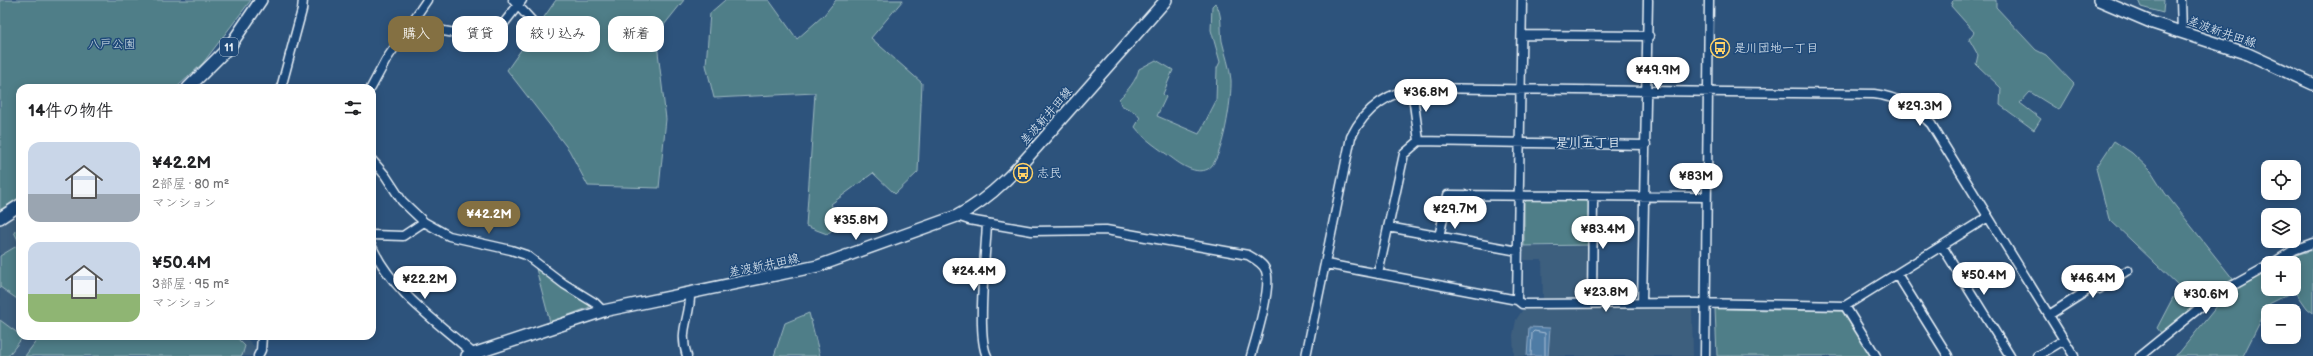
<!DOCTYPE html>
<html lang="ja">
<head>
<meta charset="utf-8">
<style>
	body { margin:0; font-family:"Balsamiq Sans","Klee One",sans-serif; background:#f6f6f6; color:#202124; height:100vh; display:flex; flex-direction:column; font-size:15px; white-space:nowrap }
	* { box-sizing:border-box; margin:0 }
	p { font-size:13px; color:#757577 }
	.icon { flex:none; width:22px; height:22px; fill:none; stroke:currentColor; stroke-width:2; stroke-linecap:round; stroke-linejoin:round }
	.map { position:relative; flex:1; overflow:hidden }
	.drawer { position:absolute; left:16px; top:84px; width:360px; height:256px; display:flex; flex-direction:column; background:#fff; border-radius:12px; box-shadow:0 2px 10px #0003 }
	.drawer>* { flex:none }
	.guide { position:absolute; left:388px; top:16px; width:380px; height:36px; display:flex; gap:8px }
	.fabs { position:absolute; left:2261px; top:160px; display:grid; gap:8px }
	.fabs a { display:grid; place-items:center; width:40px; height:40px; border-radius:8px; background:#fff; box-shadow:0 2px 10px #0003; font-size:20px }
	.price { position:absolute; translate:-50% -34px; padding:0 9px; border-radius:14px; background:#fff; color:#222; font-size:13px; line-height:26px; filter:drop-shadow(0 1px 2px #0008) }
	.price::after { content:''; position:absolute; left:50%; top:24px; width:12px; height:9px; margin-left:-6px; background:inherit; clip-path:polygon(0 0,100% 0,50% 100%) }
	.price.active { background:#847042; color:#fff }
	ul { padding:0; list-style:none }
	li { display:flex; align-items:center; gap:12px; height:100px; padding:0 12px }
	li span { display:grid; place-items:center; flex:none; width:112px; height:80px; border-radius:12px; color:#555 }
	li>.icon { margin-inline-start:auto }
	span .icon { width:48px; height:48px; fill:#fffc; stroke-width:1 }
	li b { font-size:17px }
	h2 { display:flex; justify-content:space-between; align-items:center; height:48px; padding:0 12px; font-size:17px }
	.tag { padding:0 14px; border-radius:12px; background:#fff; box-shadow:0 2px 10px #0003; font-size:14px; line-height:36px }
	.tag.active { background:#847042; color:#fff }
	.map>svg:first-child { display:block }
	.built { fill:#3e5e7e }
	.green { fill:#507e88; stroke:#9cb8c0 }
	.water { fill:#507ba5; stroke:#8daac6 }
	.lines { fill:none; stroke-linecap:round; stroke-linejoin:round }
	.shore { stroke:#abc2d7; stroke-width:1 }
	.minor-casing { stroke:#e8f1f8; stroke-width:11 }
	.major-casing { stroke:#e8f1f8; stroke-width:14 }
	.minor { stroke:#1f4a7a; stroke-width:8 }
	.major { stroke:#1f4a7a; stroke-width:11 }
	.labels { text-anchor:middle; stroke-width:3; stroke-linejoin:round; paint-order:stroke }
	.shield { fill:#1f4a7a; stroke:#acbfd2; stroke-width:1 }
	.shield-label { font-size:11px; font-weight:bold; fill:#e8f1f8 }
	.street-label { font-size:12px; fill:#e8f1f8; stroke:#1f4a7a }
	.park-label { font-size:12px; fill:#d1e0e7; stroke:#1f4a7a }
	.poi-label { font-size:12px; fill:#e8f1f8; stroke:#1f4a7a; text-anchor:start }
	.neighbourhood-label { font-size:13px; font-weight:bold; fill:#e8f1f8; stroke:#1f4a7a }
</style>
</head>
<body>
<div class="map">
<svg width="2313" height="356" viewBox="0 0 2313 356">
	<rect width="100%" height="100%" fill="#2d537c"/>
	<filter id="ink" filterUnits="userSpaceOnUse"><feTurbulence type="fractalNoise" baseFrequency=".025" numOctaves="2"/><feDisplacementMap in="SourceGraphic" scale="8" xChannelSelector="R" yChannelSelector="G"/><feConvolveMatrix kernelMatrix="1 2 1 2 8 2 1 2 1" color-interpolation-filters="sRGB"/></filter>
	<g filter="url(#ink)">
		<path class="built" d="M20,213V336H244L255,347L251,356H0V225Z
			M1588,246V300H1543L1542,260H1524V247Z
			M1525,306L1692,309L1693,356H1514L1513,335L1516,320Z"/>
		<path class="green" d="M0,0H251L203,63L176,88H20V197L0,210Z
			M556,0H684L656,35L666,119L659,188L588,186L569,150L507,70Z
			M725,0H769L797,39L824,15L836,0H903L871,38L922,83L918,172L895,194L873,173L831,204L840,224L827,234L806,226L815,93L714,98L706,65L710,13Z
			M1953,0H1996V7L2036,50L2046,55L2074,84L2059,110L2030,92L2020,103L2041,119L2034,130L2000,105L2001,88L1976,64L1978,55L1969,39L1974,32L1951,6Z
			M2138,0H2164L2163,13L2141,7Z
			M1215,3C1223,13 1220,28 1222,41C1225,54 1230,67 1231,80C1232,97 1223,161 1208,169C1196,175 1181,165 1172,158C1158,148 1145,140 1135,127L1140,118L1136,113L1121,105L1119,99C1128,90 1136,81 1139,69L1156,60L1173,70L1163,94L1166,97L1157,116L1199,134L1216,101L1217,68L1220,62L1211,30L1212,6Z
			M2114,141L2132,153L2151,171L2165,193L2233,279L2204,298L2162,334L2157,328L2179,286L2109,219L2096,168Z
			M1527,200H1585L1590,204L1589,245L1524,246V203Z
			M20,229V301L0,287V256L20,244L14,232Z
			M2313,250V313L2307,308L2295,291L2269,304L2243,356H2174L2179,353L2226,295L2268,270V289H2294V263H2280L2289,257Z
			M535,265L589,302L590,307L550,322Z
			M1715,309L1841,311L1846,313L1872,356H1717Z
			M809,313L820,356H774L785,323Z
			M0,320L23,337L8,356H0Z
			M40,336H235L245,346L242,356H25Z"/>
		<path class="water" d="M1529,327L1550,328L1548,356H1527Z"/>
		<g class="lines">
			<path class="shore" d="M1531,356L1532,333L1534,331L1545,333V356"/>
			<g class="minor-casing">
				<path id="minor" d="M513,0L532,21
					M2181,0L2182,32
					M411,25L487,39L501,27L522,0
					M1522,35L1649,36
					M281,88L302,10L303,0
					M371,88L386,60L427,0
					M1412,88L1419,141
					M372,160L385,175L402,201L424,222L449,236L511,250L526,255L564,284L595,303L603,311
					M957,216L969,220L1032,231L1106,230L1248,255C1255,259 1264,264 1266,271C1272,287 1256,339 1251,356
					M987,223C986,251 976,335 987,356
					M1388,227L1518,251
					M372,235L403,236L424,222
					M1439,237L1448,195L1706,197
					M1942,246L2010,356
					M372,247C394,294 438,322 476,356
					M2273,263L2294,250L2313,243
					M1326,264L1517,300L1522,304L1695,303L1845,306L1988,217
					M1378,274L1404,154L1419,141L1646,145
					M1897,274L1948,356
					M1517,300L1522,0
					M1592,303L1593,197
					M1642,303L1648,0
					M1845,306L1876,356
					M2049,315L2088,290L2099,289L2128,270
					M258,356L261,350L262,336
					M687,356C678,329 691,318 690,293
					M1306,356L1351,137C1365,108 1390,90 1422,88L1874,94C1898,97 1914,107 1931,124L2074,356
					M1705,356L1709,0
					M2037,356L2064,340
					M2140,356L2214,296L2268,266"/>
			</g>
			<g class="major-casing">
				<path id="major" d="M2099,0L2153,23L2248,54L2313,84
					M188,88L230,46L261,0
					M0,218L20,205
					M467,356L603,311L818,266L957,216C1000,194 1030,154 1061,119C1096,79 1131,40 1166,0"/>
			</g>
			<use href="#minor" class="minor"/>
			<use href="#major" class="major"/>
		</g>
	</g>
	<defs>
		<g id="bus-ring" transform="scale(1)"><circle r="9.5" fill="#1f4a7a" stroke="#ffd166" stroke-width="1.5"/><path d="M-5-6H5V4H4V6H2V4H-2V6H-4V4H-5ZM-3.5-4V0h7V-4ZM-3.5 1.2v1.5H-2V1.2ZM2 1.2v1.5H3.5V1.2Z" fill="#ffd166"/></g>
	</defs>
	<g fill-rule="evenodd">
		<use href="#bus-ring" x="1720" y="48"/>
		<use href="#bus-ring" x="1023" y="173"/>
	</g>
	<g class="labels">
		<rect class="shield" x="220" y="38" width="18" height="18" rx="3"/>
		<g class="shield-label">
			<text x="229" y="51">11</text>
		</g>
		<g class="street-label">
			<text transform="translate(2222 32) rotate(19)" y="4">差波新井田線</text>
			<text transform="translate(1046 116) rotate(-49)" y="4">差波新井田線</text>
			<text transform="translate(764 265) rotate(-12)" y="4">差波新井田線</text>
		</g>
		<g class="park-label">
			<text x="112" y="48">八戸公園</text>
		</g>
		<g class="poi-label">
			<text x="1734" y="52">是川団地一丁目</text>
			<text x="1037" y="177">志民</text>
		</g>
		<g class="neighbourhood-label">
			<text x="1588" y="147">是川五丁目</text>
		</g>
	</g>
</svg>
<div class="fabs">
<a><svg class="icon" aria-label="locate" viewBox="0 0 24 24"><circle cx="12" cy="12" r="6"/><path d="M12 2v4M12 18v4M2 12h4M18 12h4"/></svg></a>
<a><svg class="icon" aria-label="layers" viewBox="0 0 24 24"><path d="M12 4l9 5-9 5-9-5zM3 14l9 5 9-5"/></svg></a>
<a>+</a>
<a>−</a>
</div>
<b class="price" style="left:1658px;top:91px">¥49.9M</b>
<b class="price" style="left:1426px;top:113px">¥36.8M</b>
<b class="price" style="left:1920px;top:127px">¥29.3M</b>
<b class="price" style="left:1696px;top:197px">¥83M</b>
<b class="price" style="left:1455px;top:230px">¥29.7M</b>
<b class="price active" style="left:489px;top:235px">¥42.2M</b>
<b class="price" style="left:856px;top:241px">¥35.8M</b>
<b class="price" style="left:1603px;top:250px">¥83.4M</b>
<b class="price" style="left:974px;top:292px">¥24.4M</b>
<b class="price" style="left:1984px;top:296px">¥50.4M</b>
<b class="price" style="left:2093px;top:299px">¥46.4M</b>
<b class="price" style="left:425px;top:300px">¥22.2M</b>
<b class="price" style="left:1606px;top:313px">¥23.8M</b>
<b class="price" style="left:2206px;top:315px">¥30.6M</b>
<div class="guide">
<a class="tag active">購入</a>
<a class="tag">賃貸</a>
<a class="tag">絞り込み</a>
<a class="tag">新着</a>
</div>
<section class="drawer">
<h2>14件の物件<svg class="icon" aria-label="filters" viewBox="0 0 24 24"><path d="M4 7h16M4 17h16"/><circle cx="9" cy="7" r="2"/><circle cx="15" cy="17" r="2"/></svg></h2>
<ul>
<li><span style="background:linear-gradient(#c9d6e8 65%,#9aa5b1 0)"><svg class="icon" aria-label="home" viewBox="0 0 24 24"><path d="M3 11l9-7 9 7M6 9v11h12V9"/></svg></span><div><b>¥42.2M</b><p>2部屋 · 80 m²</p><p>マンション</p></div></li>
<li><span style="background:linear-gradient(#c9d6e8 65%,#8fb573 0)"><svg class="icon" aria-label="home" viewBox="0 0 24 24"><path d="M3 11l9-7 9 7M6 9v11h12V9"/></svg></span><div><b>¥50.4M</b><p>3部屋 · 95 m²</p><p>マンション</p></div></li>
</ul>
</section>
</div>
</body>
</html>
